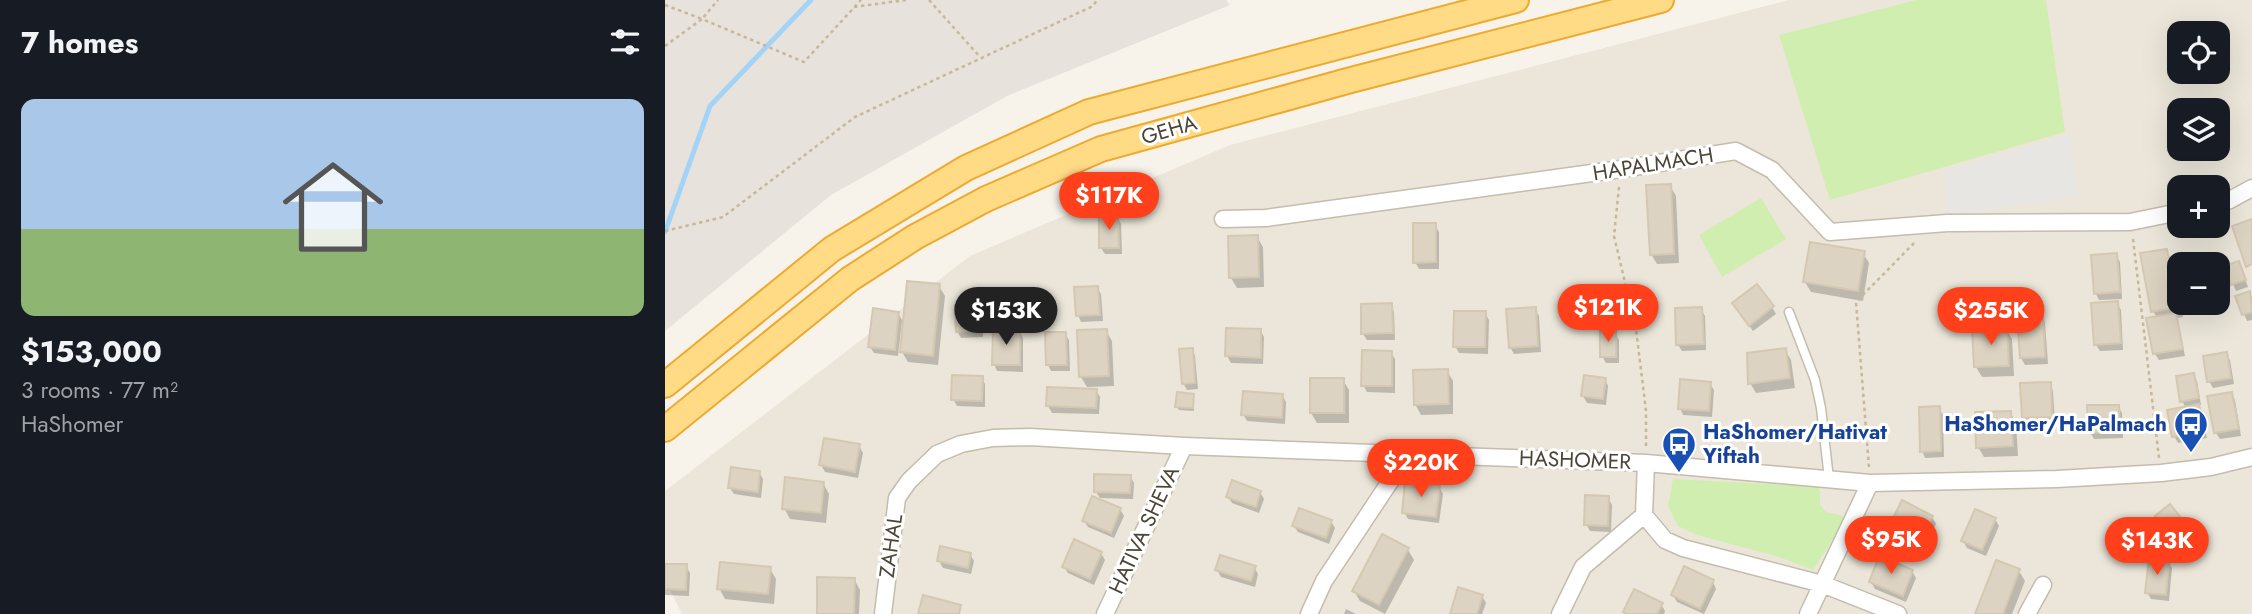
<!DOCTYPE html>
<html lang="en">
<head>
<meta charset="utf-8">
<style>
	body { margin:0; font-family:Jost,sans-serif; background:#242831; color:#f1f3f6; height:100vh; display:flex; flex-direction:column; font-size:26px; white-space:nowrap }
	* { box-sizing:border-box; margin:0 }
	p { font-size:23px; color:#9ea1a6 }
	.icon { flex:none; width:38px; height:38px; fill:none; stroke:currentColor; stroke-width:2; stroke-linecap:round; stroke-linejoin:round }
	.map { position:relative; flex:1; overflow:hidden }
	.panel { display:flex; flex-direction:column; background:#171b24; width:665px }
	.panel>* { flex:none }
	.buttons { position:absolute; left:1502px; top:21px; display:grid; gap:14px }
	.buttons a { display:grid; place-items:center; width:63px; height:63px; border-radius:14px; background:#171b24; box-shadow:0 7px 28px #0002; font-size:35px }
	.price { position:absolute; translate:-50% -60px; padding:0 16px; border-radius:24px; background:#ff401a; color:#fff; font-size:23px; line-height:46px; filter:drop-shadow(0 2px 4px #0008) }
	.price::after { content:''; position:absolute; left:50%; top:42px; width:21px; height:16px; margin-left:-10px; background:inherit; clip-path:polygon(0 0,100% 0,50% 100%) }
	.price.active { background:#222; color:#fff }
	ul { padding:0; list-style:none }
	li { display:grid; align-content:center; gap:14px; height:371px; padding:0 21px }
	li span { display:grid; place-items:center; height:217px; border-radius:14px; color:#555 }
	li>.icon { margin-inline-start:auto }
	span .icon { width:126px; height:126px; fill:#fffc; stroke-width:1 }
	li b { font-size:30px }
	h2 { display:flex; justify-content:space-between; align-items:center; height:84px; padding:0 21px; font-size:30px }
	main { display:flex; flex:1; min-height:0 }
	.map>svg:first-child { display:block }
	.residential { fill:#ebe6d9; fill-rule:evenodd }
	.industrial { fill:#e7e2dc }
	.green { fill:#d1eeb1 }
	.parking { fill:#e8e6e3 }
	.shadow { fill:#0003 }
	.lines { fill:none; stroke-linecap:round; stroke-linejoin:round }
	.stream { stroke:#a3d4f8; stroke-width:5 }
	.building { fill:#ddd3c2; stroke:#d5c8b1; stroke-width:2 }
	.service-casing { stroke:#c4bcac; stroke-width:11 }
	.minor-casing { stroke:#c4bcac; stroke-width:19 }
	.trunk-casing { stroke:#edaa2f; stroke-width:28 }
	.path { stroke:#c7b89c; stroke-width:2.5; stroke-dasharray:3.5 3.5; stroke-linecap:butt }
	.service { stroke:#fff; stroke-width:8 }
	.minor { stroke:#fff; stroke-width:16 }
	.trunk { stroke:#ffdb85; stroke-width:24 }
	.labels { text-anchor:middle; stroke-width:6; stroke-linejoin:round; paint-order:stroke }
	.street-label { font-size:21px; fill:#4c4537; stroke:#fff }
	.transit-label { font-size:21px; font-weight:bold; fill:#164399; stroke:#fff; text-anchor:end }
</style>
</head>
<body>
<main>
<section class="panel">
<h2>7 homes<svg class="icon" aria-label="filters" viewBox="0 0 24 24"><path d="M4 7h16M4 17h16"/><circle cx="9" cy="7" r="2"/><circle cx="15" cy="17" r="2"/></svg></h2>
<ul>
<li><span style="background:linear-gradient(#a9c7e8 60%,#8fb573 0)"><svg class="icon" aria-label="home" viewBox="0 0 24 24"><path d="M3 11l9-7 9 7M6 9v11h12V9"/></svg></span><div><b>$153,000</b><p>3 rooms · 77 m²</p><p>HaShomer</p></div></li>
</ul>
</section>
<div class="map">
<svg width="1587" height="614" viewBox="0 0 1587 614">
	<rect width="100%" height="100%" fill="#f7f3eb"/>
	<path class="residential" d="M1124,0H1587V614H17L5,590L0,591V491L305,256L565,145ZM1514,33H1552V72H1514ZM1514,110H1552V149H1514ZM1514,187H1552V226H1514ZM1514,264H1552V303H1514Z"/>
	<path class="industrial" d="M0,0H561L565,5L342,96L166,195L0,331Z"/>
	<path class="green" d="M1252,0H1381L1400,132L1165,200L1114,35Z
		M1096,198L1121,239L1057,277L1034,235Z
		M1008,479L1155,487V504L1161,512L1182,517L1148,570L1111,556L1032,535L1013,526L1003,506Z"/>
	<path class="parking" d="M1405,134L1414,196L1283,216L1279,171Z"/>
	<path class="shadow" d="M1005,186L1011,196L1014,263L992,264L986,254Z
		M452,218L456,224L457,254H440L436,248Z
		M770,225L774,232V269H754L750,262Z
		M592,237L598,247L599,287L572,288L566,278Z
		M1501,250L1507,261L1518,317L1512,318L1520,356L1494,360L1490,354L1483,320L1492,318L1488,311Z
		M1198,253L1204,263L1198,301L1146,292L1140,282Z
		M1451,255L1455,262L1457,299L1434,300L1431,294Z
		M1574,263L1583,287L1571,291L1568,284Z
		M274,286L280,296L273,365L243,362L237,352Z
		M432,288L436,294L438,321L416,322L413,315Z
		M1585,293L1587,297V320L1582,321L1572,297Z
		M1452,303L1456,310L1458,350L1435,351L1431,345Z
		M726,305L729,312L730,340H702L698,334Z
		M314,306L318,313V337L296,338L292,331Z
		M1107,307L1111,314L1088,331L1073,310Z
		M870,309L874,316L876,352L849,354L845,347Z
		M1036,309L1040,316L1041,350L1017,351L1013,345Z
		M233,313L237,320L233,356L209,353L205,347Z
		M820,313L824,320L823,354L794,353L790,346Z
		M1377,316L1380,323L1383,364L1360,365L1356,358L1354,317Z
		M1341,329L1347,339L1349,376L1317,377L1311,367Z
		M595,330L599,337L598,364L566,363L562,356Z
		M354,331L358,338V372L332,371L329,364Z
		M441,331L447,341L449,386L422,387L416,377Z
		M950,333L954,340V363H941L937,356Z
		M400,334L404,340L405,371H386L383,365Z
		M527,350L530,356L533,389L522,390L518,383Z
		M1120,350L1126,360L1130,388L1091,393L1085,383Z
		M726,352L730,359V393L702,392L698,385Z
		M1561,354L1565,360L1569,384L1548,388L1544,381Z
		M782,371L788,381V414L756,415L750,404Z
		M1528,375L1532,381L1536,405H1533L1537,413L1542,438L1513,443L1509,436L1521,408L1517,401Z
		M317,378L320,384V407L292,406L288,399Z
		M940,379L943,386L941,405L922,403L918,396Z
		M678,380L684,390V423H652L646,413Z
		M1045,384L1049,390L1047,417L1018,415L1015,408Z
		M1385,384L1388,391L1390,424H1362L1358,418Z
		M431,390L435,397L434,414L387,413L383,406Z
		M1566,394L1570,400L1576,436L1555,439L1551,433L1544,397Z
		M528,395L529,411L514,410L512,407Z
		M617,395L621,402L620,424L582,421L578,414Z
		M1453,406L1457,413L1458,438L1429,439L1425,432Z
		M1274,408L1278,415L1279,457L1260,458L1257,451Z
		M1345,412L1351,423L1353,456L1319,457L1313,447Z
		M194,446L198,453L193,478L160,472L156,465Z
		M94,472L98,479L96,498L69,494L65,488Z
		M465,476L469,483L468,499L435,498L431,492Z
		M158,483L164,494L161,523L125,519L119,508Z
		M774,487L778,494L774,523L743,519L739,512Z
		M595,492L599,499L594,513L567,503L563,497Z
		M943,498L947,505L946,532L925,531L921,524Z
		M1505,507L1539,552L1526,562L1492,517Z
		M455,509L459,516L449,538L423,527L419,521Z
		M1267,517L1271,524L1258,549L1229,535L1225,528Z
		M1330,519L1334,526L1321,556L1302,548L1298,541Z
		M666,521L670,528L664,544L633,532L629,526Z
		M743,550L749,560L720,614L695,601L689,591Z
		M436,553L440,560L429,585L403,573L399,567Z
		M305,554L309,561L306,574L278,568L274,561Z
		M1503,562L1507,568L1504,601L1486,599L1482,592Z
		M0,565L21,566L25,573L24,596L0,595Z
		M589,567L593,574L590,587L556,577L552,570Z
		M105,569L111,579L109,604L60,599L54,588Z
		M1247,571L1251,578L1241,602L1210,589L1206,582Z
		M1354,571L1360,581L1347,614H1312Z
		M189,579L195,590L194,614H153Z
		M1048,582L1051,589L1039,614L1012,602L1008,595Z
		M817,596L821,603L817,614H787Z
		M996,604L1000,611L999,614H961L960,612Z
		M681,609L691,614H679Z"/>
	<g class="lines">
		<path class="stream" d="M0,232L45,106L146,0"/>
	</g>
	<path class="building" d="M1006,184L1009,254L985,255L981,185Z
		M434,216H453L454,248H434Z
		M1587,219V264L1581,267L1567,226Z
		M748,223H771V262L748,263Z
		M593,235L594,277L564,278L563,236Z
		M1145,242L1200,251L1193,291L1138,282Z
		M1502,249L1513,307L1486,312L1475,253Z
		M1452,253L1455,292L1429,294L1426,255Z
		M1574,261L1581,280L1566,285L1559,266Z
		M242,281L275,284L268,356L235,352Z
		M1092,284L1109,306L1084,326L1067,303Z
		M433,286L435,315L411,316L409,287Z
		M1585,291L1587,312L1577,315L1570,296Z
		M1453,301L1456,343L1429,345L1426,303Z
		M727,303L728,333L696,334V304Z
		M315,304L316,331L291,332L290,305Z
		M871,307L873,346L844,348L841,309Z
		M1037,307L1039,344L1011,345L1010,308Z
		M208,308L234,312L230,350L203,347Z
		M789,311H821L820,347H788Z
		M1511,313L1518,349L1488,354L1481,318Z
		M1378,314L1380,357L1355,358L1352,315Z
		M1342,327L1344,366L1309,367L1307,329Z
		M561,328L596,329V358L560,356Z
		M328,329H355V365H327Z
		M442,329L444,376L414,377L412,330Z
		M935,331H951V357H935Z
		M380,332H401L402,365H381Z
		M528,348L530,383L517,384L514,349Z
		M1121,348L1125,378L1083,384L1082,353Z
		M697,350L727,351V386H696Z
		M1562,352L1566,378L1542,382L1538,356Z
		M783,369L784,404L749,405L748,370Z
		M1529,373L1534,398L1515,402L1511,376Z
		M287,375L318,376L317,401L286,400Z
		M919,375L941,378L938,399L916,396Z
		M645,378H679V413H645Z
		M1015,379L1046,382L1044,411L1013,409Z
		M1386,382L1387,417L1357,418L1355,383Z
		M382,387L432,389L431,408L381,406Z
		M578,391L618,394L617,418L576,415Z
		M512,392L529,394L528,408L510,407Z
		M1567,392L1574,429L1549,433L1542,396Z
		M1534,404L1539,431L1507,437L1502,410Z
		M1422,405H1454L1455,432L1423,433Z
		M1275,406L1276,451L1255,452L1254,407Z
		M1346,411L1348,446L1311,448L1310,412Z
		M159,438L195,444L190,472L154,465Z
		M66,467L95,471L93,492L63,488Z
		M429,474L466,475L465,493L429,492Z
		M120,477L159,482L156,513L117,509Z
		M567,480L596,491L591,507L561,497Z
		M740,481L775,485L771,517L737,513Z
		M920,495L944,496L943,526L919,525Z
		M427,496L456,508L446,533L417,521Z
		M1237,500L1268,516L1255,544L1223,528Z
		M1505,504L1537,544L1521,557L1490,516Z
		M634,508L667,520L661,538L627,526Z
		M1310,509L1331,518L1317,550L1296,541Z
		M717,534L744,548L714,605L687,591Z
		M409,539L437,552L425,579L397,567Z
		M275,546L306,553L303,568L272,561Z
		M555,555L591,566L586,581L550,570Z
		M1214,556L1248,570L1238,596L1204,582Z
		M1484,558L1504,560L1501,595L1480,593Z
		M1331,560L1355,569L1338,614H1310Z
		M55,562L106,567L103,594L52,589Z
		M0,564H22L21,590L0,589Z
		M1019,566L1049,580L1035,609L1006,595Z
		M152,577L190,578L189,614H152Z
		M793,587L818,595L812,614H785Z
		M969,589L998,603L992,614H962L958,612Z
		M258,595L296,605L294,614H253Z"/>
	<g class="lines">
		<g class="service-casing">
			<path id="service" d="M1124,312L1150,380L1156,408L1164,479"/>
		</g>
		<g class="minor-casing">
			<path id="minor" d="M1552,203L1563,201L1587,188
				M558,219L601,218L956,169L1071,151L1107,170L1165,232L1282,223L1465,222L1514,212
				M981,463L979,515L1000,540L1018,548L1157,584L1233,614
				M218,614L232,498L244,481L272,454L296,444L328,438L365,437L519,446L981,463L1205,483L1392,479L1496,473L1546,467L1587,457
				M440,614L519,446
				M644,614L659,581L744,453
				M895,614L918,567L979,515
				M1143,614L1205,483
				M1362,614L1378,585"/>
		</g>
		<g class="trunk-casing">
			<path id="trunk" d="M0,385L167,249L301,168L424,112L851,0
				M0,429L185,279L250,237L321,199L436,149L686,80L996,0"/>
		</g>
		<path class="path" d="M264,0L315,57
			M0,5L37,19L53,0
			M189,7L241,0
			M0,46L37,19L139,62L196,0
			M954,187L949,236L971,329L981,411V446
			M0,231L58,217L190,117L428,6L432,0
			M1468,239L1494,458
			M1204,467L1191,302L1249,243"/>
		<use href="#service" class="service"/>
		<use href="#minor" class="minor"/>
		<use href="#trunk" class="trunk"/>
	</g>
	<defs>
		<g id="bus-pin" transform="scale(1.75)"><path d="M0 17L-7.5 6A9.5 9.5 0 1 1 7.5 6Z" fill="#1a4fb4" stroke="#fff"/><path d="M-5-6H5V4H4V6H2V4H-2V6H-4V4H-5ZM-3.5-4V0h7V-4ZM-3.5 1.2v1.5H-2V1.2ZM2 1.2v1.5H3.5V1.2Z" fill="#fff"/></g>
	</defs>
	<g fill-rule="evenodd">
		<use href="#bus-pin" x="1526" y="424"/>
		<use href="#bus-pin" x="1014" y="444"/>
	</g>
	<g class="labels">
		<g class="street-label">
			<text transform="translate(504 130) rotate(-16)" y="7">GEHA</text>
			<text transform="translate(988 164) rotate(-9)" y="7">HAPALMACH</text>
			<text transform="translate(910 460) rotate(2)" y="7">HASHOMER</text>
			<text transform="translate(479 530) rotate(-65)" y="7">HATIVA SHEVA</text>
			<text transform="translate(226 546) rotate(-82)" y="7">ZAHAL</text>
		</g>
		<g class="transit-label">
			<text x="1502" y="431">HaShomer/HaPalmach</text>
			<text x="1038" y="439" text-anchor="start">HaShomer/Hativat<tspan x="1038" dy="24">Yiftah</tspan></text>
		</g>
	</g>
</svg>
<div class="buttons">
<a><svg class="icon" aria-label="locate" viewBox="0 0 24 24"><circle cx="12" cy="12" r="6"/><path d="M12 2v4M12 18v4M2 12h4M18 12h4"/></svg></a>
<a><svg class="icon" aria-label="layers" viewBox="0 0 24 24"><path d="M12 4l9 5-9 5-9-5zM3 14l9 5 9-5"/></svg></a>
<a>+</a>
<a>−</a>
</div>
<b class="price" style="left:444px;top:232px">$117K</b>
<b class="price" style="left:943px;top:344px">$121K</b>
<b class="price active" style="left:341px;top:347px">$153K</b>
<b class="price" style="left:1326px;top:347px">$255K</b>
<b class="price" style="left:756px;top:499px">$220K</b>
<b class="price" style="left:1226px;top:576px">$95K</b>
<b class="price" style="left:1492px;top:577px">$143K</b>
</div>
</main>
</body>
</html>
